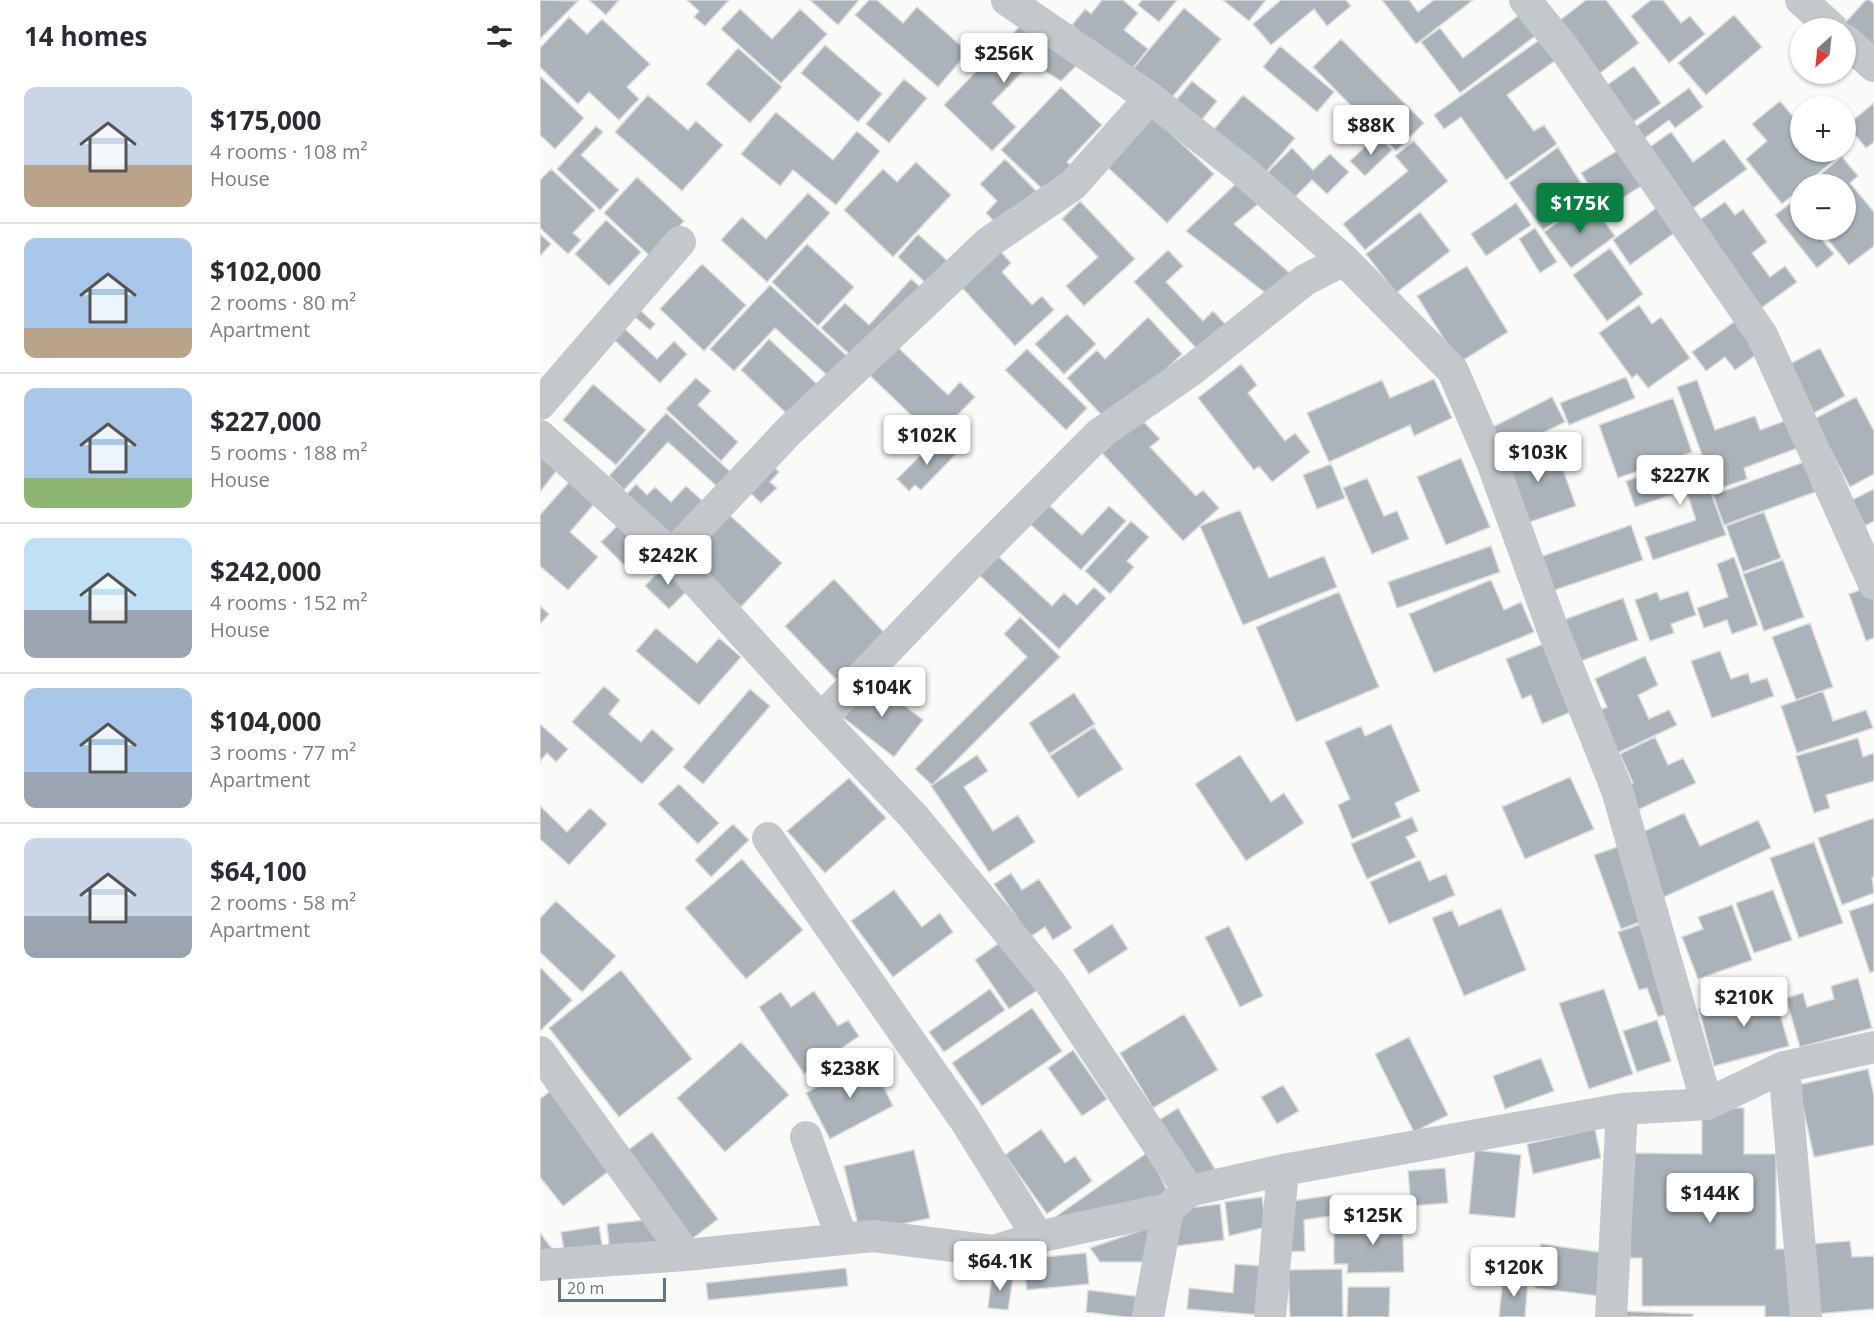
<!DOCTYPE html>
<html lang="en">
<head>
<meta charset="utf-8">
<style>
	body { margin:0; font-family:"Open Sans",sans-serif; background:#f7f7f7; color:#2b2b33; height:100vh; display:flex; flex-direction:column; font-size:22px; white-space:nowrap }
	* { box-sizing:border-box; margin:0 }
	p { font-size:20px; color:#7c7c81 }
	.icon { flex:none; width:33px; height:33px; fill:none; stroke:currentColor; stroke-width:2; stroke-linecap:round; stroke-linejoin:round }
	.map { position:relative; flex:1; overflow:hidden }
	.details { display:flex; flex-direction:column; background:#fff; width:540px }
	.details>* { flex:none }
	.needle { width:39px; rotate:207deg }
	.fabs { position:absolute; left:1250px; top:18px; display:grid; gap:12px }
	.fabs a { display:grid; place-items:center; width:66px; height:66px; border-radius:50%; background:#fff; box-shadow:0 2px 4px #0004; font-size:30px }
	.scale { position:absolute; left:18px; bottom:15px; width:108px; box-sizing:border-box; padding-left:6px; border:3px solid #657683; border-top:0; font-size:16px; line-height:21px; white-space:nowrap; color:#657683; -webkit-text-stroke:4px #fff; paint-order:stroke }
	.price { position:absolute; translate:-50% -51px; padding:0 14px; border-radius:6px; background:#fff; color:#222; font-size:20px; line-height:39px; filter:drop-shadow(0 2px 3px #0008) }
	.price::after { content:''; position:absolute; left:50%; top:36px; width:18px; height:14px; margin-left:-9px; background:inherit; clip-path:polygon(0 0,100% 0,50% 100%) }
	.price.selected { background:#0b8043; color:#fff }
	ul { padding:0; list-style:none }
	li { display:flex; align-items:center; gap:18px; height:150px; padding:0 24px }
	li+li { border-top:2px solid #e1e1e2 }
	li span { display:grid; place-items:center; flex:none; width:168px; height:120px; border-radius:12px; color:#555 }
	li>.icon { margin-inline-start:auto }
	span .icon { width:72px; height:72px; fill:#fffc; stroke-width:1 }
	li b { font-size:26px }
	h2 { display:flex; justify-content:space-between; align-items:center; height:72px; padding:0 24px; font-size:26px }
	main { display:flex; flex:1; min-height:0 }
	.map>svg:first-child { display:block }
	.building { fill:#aab3b9; stroke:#dcdcda; stroke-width:1.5 }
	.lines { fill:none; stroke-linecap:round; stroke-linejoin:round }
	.minor { stroke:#c3c8cc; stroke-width:32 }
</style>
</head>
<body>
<main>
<section class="details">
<h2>14 homes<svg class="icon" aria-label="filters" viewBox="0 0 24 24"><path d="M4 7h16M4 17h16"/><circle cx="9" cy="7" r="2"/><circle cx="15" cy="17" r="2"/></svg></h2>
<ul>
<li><span style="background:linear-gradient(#c9d6e8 65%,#b9a48a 0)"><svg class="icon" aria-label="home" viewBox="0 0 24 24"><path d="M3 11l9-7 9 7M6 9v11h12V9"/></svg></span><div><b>$175,000</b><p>4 rooms · 108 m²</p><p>House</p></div></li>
<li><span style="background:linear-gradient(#a9c7e8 75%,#b9a48a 0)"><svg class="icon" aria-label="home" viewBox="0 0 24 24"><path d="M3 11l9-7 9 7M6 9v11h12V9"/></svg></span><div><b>$102,000</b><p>2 rooms · 80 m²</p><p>Apartment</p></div></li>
<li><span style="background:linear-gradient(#a9c7e8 75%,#8fb573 0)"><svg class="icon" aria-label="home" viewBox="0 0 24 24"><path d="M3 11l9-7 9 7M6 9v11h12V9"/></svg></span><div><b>$227,000</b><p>5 rooms · 188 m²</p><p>House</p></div></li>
<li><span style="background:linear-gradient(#bfe0f5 60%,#9aa5b1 0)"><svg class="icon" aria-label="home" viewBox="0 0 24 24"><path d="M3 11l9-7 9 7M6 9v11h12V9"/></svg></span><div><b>$242,000</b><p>4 rooms · 152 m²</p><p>House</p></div></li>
<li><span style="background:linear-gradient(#a9c7e8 70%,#9aa5b1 0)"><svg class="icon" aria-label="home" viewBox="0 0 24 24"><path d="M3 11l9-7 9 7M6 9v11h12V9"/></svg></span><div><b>$104,000</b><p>3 rooms · 77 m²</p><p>Apartment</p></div></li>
<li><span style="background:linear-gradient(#c9d6e8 65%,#9aa5b1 0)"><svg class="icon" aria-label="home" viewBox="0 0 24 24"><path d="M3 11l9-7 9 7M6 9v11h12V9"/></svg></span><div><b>$64,100</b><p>2 rooms · 58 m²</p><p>Apartment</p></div></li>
</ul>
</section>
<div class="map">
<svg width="1334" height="1317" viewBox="0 0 1334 1317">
	<rect width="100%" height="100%" fill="#fafaf8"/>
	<path class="building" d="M0,0L38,1L0,39Z
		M49,0H79L66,15Z
		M147,0H189L165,26L154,17L159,11Z
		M270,0H319L298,25Z
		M329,0H337L363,23L377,7L428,52L398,87L315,15Z
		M562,0H583L598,13L584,30L608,49L589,73L532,25L545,9L551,14Z
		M602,0H637L619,22L598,5Z
		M683,0H726L709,21Z
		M741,0H806L811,6L787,26L774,9L731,45L713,24Z
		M842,0H869L878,12L894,0H933L876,44Z
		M1046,0H1066L1099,43L1055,77L1014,25Z
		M1111,0H1123L1141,23L1150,16L1165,34L1129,63L1091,16Z
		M1326,0H1330L1334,4V48L1301,27Z
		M644,8L681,39L628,102L591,71Z
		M200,9L232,39L260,9L287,34L241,83L181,29Z
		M983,12L999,33L920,93L881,42L900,28L923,58Z
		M1194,15L1222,47L1166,95L1138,63Z
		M29,17L47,34L62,19L110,64L87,87L99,99L79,120L49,92L38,104L0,67V48Z
		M482,24L537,65L521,81L491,63L452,103L476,127L452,151L404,105Z
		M1005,36L1020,57L967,95L994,131L1004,125L1017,144L966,180L921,117L904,129L894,115Z
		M801,39L884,123L856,151L773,67Z
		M285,45L342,94L318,122L261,73Z
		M740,46L794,92L777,112L723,67Z
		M198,48L242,87L210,123L166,84Z
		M1094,66L1121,103L1089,125L1063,88Z
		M0,76L44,118L15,149L0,135Z
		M364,79L387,98L349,143L326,124Z
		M652,81L677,101L659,123L634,103Z
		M521,87L562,125L527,162L537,171L512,198L461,150Z
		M1149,88L1163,107L1135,128L1129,120L1098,143L1090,131Z
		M108,95L148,130L156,121L183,145L142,191L75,132Z
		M703,95L755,138L722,177L670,134Z
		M1240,101L1260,125V152H1301L1302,154L1265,184H1260V189L1242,204L1206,159L1227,141L1212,124Z
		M1334,103V142L1326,148L1307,125Z
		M606,110L674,174L627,223L560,160Z
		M236,112L293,160L317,131L340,151L296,205L253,170L240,186L201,154Z
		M56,126L63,132L41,155L79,190L60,210L17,169Z
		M1131,132L1153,162L1184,139L1207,169L1148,212L1103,152Z
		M837,135L852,150L825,176L810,161Z
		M874,141L908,181L825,250L803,224L868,171L855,156Z
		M1018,147L1050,197L1003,230L969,183Z
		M1083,147L1106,183L1065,209L1041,173Z
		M752,148L773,170L790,154L809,172L787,194L772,180L753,199L726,174Z
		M1302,157L1318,176L1310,183L1334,212V246L1309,265L1280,230H1305V184H1268Z
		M465,159L499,194L463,230L446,213L457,201L440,184Z
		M376,162L411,195L353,257L304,210L343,169L357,182Z
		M11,169L55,210L33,233L41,240L28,254L0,228V180Z
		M97,177L144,221L111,257L64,213Z
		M701,179L724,199L694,224L752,275L728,295L646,231Z
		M268,193L290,213L227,282L181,240L202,217L226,239Z
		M1049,200L1075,236L1031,268L1004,232Z
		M540,201L595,259L544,306L526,286L558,257L522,219Z
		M1185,202L1195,215L1203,209L1227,242L1212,253L1230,277L1245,266L1257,282L1217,311L1154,224Z
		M1252,202L1260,212V230H1274L1294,254L1277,268L1235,215Z
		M976,203L991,225L946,256L931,234Z
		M1119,206L1137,231L1090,265L1073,240Z
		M880,212L910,251L856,293L826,254Z
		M66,220L101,252L69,286L35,254Z
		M995,228L1017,262L1000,273L979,239Z
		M0,234L11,244L0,256Z
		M378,234L412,265L391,288L358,257Z
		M267,244L314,287L278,326L232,282Z
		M455,245L471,263L462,272L492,305L502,296L514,310L475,346L416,281Z
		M1070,248L1103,294L1067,321L1033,275Z
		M628,250L643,266L626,282L663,321L673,311L685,324L658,350L594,282Z
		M162,264L206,305L164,351L120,309Z
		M927,266L968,332L919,363L877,296Z
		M371,279L386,292L319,363L281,328L305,303L329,325Z
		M230,285L308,357L289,377L235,328L194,371L170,349Z
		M1099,305L1112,324L1121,317L1150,358L1108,388L1097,374L1092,378L1059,333Z
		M96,306L115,324L110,330L95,317L85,329L117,359L134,341L147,354L120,383L69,335Z
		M527,314L556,344L524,374L495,344Z
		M608,317L642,354L569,423L527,378L557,350L565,359Z
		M1201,317L1224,349L1195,370L1185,357L1166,371L1152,352Z
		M229,339L278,385L249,416L201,370Z
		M349,339L408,395L420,382L435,397L395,438L322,368Z
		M1280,348L1305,396L1274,413L1248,365Z
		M487,349L547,408L526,430L465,370Z
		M701,364L717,385L708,393L745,441L755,433L770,452L732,482L719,466L714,470L658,398Z
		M1086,377L1095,398L1029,425L1020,403Z
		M156,378L171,391L158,405L198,442L181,461L126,409Z
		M894,379L912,418L874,436L870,425L789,462L767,413L842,380L850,398Z
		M1157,380L1175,430L1215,416L1220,430L1253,418L1263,446L1204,468L1207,479L1175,490L1137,387Z
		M53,384L106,430L76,465L23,420Z
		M1012,397L1025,422L960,454L947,430Z
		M1316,397L1334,431V474L1310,487L1274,419Z
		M1133,398L1152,452L1078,478L1059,425Z
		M126,413L196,477L182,491L128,442L84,490L69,476Z
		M600,418L620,439L610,447L656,496L663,490L679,508L643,541L562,453Z
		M399,437L416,454L381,490L375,485L369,491L357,479Z
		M1013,442L1036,506L984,524L961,460Z
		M1158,456L1186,535L1113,560L1105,537L1156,520L1146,490L1095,507L1086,481Z
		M0,457L17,470L0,492Z
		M921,458L950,527L906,545L877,477Z
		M228,461L239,472L230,482L237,488L221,503L203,486Z
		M1264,462L1275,492L1184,525L1173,495Z
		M791,464L805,498L777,509L763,475Z
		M827,478L844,516L857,511L869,539L832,554L803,488Z
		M30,481L55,503L30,532L58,557L28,590L0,566V515Z
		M96,484L107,495L115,487L131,502L146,486L165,503L133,538L86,495Z
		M1334,489V521L1325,526L1312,500Z
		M499,496L542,535L569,506L586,521L541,570L480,515Z
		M183,509L242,563L201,607L142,553Z
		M700,510L729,578L784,556L797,587L703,625L660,526Z
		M1224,512L1241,558L1203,572L1186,526Z
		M591,521L609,537L587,561L594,567L570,594L545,571Z
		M78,525L110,555L92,573L61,542Z
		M1091,525L1103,560L1009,592L997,558Z
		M951,546L960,572L857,608L848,582Z
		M457,555L512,606L524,593L537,605L554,587L566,598L519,649L439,575Z
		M1194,557L1218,625L1192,634L1187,620L1164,628L1157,608L1188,597L1177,564Z
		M1243,560L1264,617L1224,631L1203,574Z
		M128,562L152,586L129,609L105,586Z
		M294,579L353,642L304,688L245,626Z
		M951,580L964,610L981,602L994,632L894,673L869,614Z
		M1334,585V638L1326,641L1309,594Z
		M1148,591L1156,615L1131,624L1134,633L1110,641L1095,600L1117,592L1120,600Z
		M799,592L839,687L756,722L716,627Z
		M1083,598L1098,640L1033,664L1018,622Z
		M0,606L9,614L0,624Z
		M480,617L520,657L392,785L375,769L487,657L464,634Z
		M1270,623L1293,687L1256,700L1232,637Z
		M116,628L157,663L179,638L201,657L159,705L96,651Z
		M1003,644L1031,712L1002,724L991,695L982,699L966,659Z
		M1180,651L1191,679L1208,673L1211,683L1227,678L1234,696L1172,718L1151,661Z
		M1105,656L1118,685L1098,695L1109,719L1129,710L1137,725L1071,756L1051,714L1067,707L1055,679Z
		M329,678L383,720L354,757L300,715Z
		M64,686L80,700L69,714L101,742L112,729L134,749L102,784L32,722Z
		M210,689L230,706L163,784L143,767Z
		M1283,691L1293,721L1326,710L1333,728L1257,753L1241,706Z
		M534,693L555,724L509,754L489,723Z
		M0,724L28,749L16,762L7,753L0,761Z
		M851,724L880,791L855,803L861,817L812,839L798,805L810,799L785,742L821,726L825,736Z
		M554,727L583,769L538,798L510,756Z
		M1115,737L1128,765L1143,758L1156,783L1091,813L1081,790L1093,783L1080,754Z
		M1318,738L1323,757L1334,753V781L1286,795L1290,808L1274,813L1256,756Z
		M437,755L448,771L424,787L453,831L478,815L495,842L449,872L391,786Z
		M700,755L731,802L744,793L764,823L706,861L655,784Z
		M1030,777L1054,829L985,859L962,807Z
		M309,778L346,818L285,873L247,831Z
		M139,784L179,823L158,844L118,804Z
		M0,806L27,832L50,808L67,824L29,865L0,839Z
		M1144,813L1160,846L1218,820L1231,848L1124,897L1096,835Z
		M872,817L878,831L866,837L876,857L827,879L811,844Z
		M1334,818V877H1332L1334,893L1302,905L1278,838Z
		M193,824L209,840L171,877L155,860Z
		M1274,842L1303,923L1259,938L1230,858Z
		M1080,846L1106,920L1081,929L1054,855Z
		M202,859L263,930L206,979L145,908Z
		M880,860L889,881L906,874L915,895L849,924L830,882Z
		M471,873L482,890L499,879L532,928L513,940L505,927L490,937L454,884Z
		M354,890L382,927L400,913L413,932L353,977L311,921Z
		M1233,890L1252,940L1214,953L1196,903Z
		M16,901L76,956L42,992L0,952V918Z
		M1334,903V971L1330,973L1309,911Z
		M1192,905L1212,960L1158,979L1142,937L1163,929L1158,917Z
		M961,908L986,970L924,996L892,918L912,910L919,926Z
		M1107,922L1139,1010L1118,1017L1107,988L1099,990L1078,932Z
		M572,924L588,949L549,974L533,950Z
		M689,926L723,996L700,1007L665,937Z
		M465,939L499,989L469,1009L435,960Z
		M1,968L32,1000L0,1031V969Z
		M81,970L152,1059L79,1117L9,1028Z
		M1318,978L1332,1028L1260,1047L1246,998L1263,993L1267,1007L1294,999L1291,986Z
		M450,989L465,1010L404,1052L389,1032Z
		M1064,989L1093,1074L1049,1089L1019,1003Z
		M1233,989L1249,1046L1174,1066L1159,1009Z
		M274,991L298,1026L308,1020L319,1036L264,1074L219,1007L241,992L251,1007Z
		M492,1008L522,1051L442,1106L412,1063Z
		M644,1014L678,1070L613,1108L580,1053Z
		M1117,1020L1131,1061L1097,1072L1083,1031Z
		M869,1037L908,1115L874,1132L835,1054Z
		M201,1042L249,1095L185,1152L137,1098Z
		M533,1050L567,1099L542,1116L508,1068Z
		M1001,1058L1014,1091L965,1109L953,1076Z
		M329,1059L353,1106L290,1139L266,1093Z
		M1328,1069L1334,1096V1145L1274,1157L1258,1085Z
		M743,1085L759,1111L737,1124L721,1097Z
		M13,1089L74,1167L23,1206L0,1177V1099Z
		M638,1108L675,1169L653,1182L616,1122Z
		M1162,1108H1204V1154H1236V1249H1253V1317H1225V1306H1102V1258H1090L1091,1153L1162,1154Z
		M501,1129L525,1163L535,1156L552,1181L507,1214L465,1155Z
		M1055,1129L1061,1158L993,1174L987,1144Z
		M112,1132L178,1219L149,1241L83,1154Z
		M374,1150L390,1218L320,1233L304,1166Z
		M935,1150L981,1155L975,1218L929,1214Z
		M608,1152L629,1194L511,1220Z
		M905,1168L908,1203L871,1206L868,1171Z
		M793,1195L796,1215L764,1220L765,1251L747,1252L745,1202Z
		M722,1197L726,1227L689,1236L685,1202Z
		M680,1204L684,1240L637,1246L632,1210Z
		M862,1210L864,1272L807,1273L808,1264H794V1232L834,1231L833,1211Z
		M116,1219L119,1248L70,1253L67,1224Z
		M59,1226L62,1245L24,1250L21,1232Z
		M614,1226L612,1262H560L550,1248Z
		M0,1233L17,1255L0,1257Z
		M1310,1241L1312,1257L1334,1256V1309L1275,1314L1269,1244Z
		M1001,1244L1065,1253L1059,1296L995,1288Z
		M546,1253L549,1284L487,1290L483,1259Z
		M695,1264L723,1266L720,1315L647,1309L649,1288L693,1293Z
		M306,1268L308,1286L168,1300L166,1283Z
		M802,1269L803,1317H750L748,1270Z
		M452,1274L473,1277L468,1310L448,1308Z
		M963,1278L988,1280L985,1317H959Z
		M808,1287H850L849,1317H807Z
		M548,1290L602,1297L599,1317H585L546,1312Z
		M1080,1311L1153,1314V1317H1080Z"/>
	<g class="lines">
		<path class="minor" d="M467,0L610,98L702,170L804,260L913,371L952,462L1013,630L1077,790L1167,1104
			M985,0L1024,48L1222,335L1334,584
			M1261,0L1292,28
			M1305,40L1334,66
			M0,404L140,242
			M0,436L132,555L281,719L374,817L511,984L649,1191
			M132,555L249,431L449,242L533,185L610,98
			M281,719L427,567L558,435L653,369L765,280L804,260
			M228,838L425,1120L498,1237
			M0,1052L146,1255
			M1244,1067L1266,1317
			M266,1137L302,1239
			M0,1265L146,1255L333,1236L454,1251L498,1237L628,1209L649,1191L743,1170L1082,1109L1167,1104L1244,1067L1334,1047
			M608,1317L628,1209
			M730,1317L743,1170
			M1071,1317L1082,1109"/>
	</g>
</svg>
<div class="fabs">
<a><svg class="needle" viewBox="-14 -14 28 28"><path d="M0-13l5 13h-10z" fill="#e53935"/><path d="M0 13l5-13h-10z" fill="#7c7c81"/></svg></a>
<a>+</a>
<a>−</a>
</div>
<div class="scale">20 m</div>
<b class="price" style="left:464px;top:84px">$256K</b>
<b class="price" style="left:831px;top:156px">$88K</b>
<b class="price selected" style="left:1040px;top:234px">$175K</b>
<b class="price" style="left:387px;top:466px">$102K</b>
<b class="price" style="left:998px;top:483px">$103K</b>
<b class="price" style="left:1140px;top:506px">$227K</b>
<b class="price" style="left:128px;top:586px">$242K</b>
<b class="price" style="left:342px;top:718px">$104K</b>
<b class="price" style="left:1204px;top:1028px">$210K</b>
<b class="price" style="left:310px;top:1099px">$238K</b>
<b class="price" style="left:1170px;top:1224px">$144K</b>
<b class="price" style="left:833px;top:1246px">$125K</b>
<b class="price" style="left:460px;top:1292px">$64.1K</b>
<b class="price" style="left:974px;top:1298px">$120K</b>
</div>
</main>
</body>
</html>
